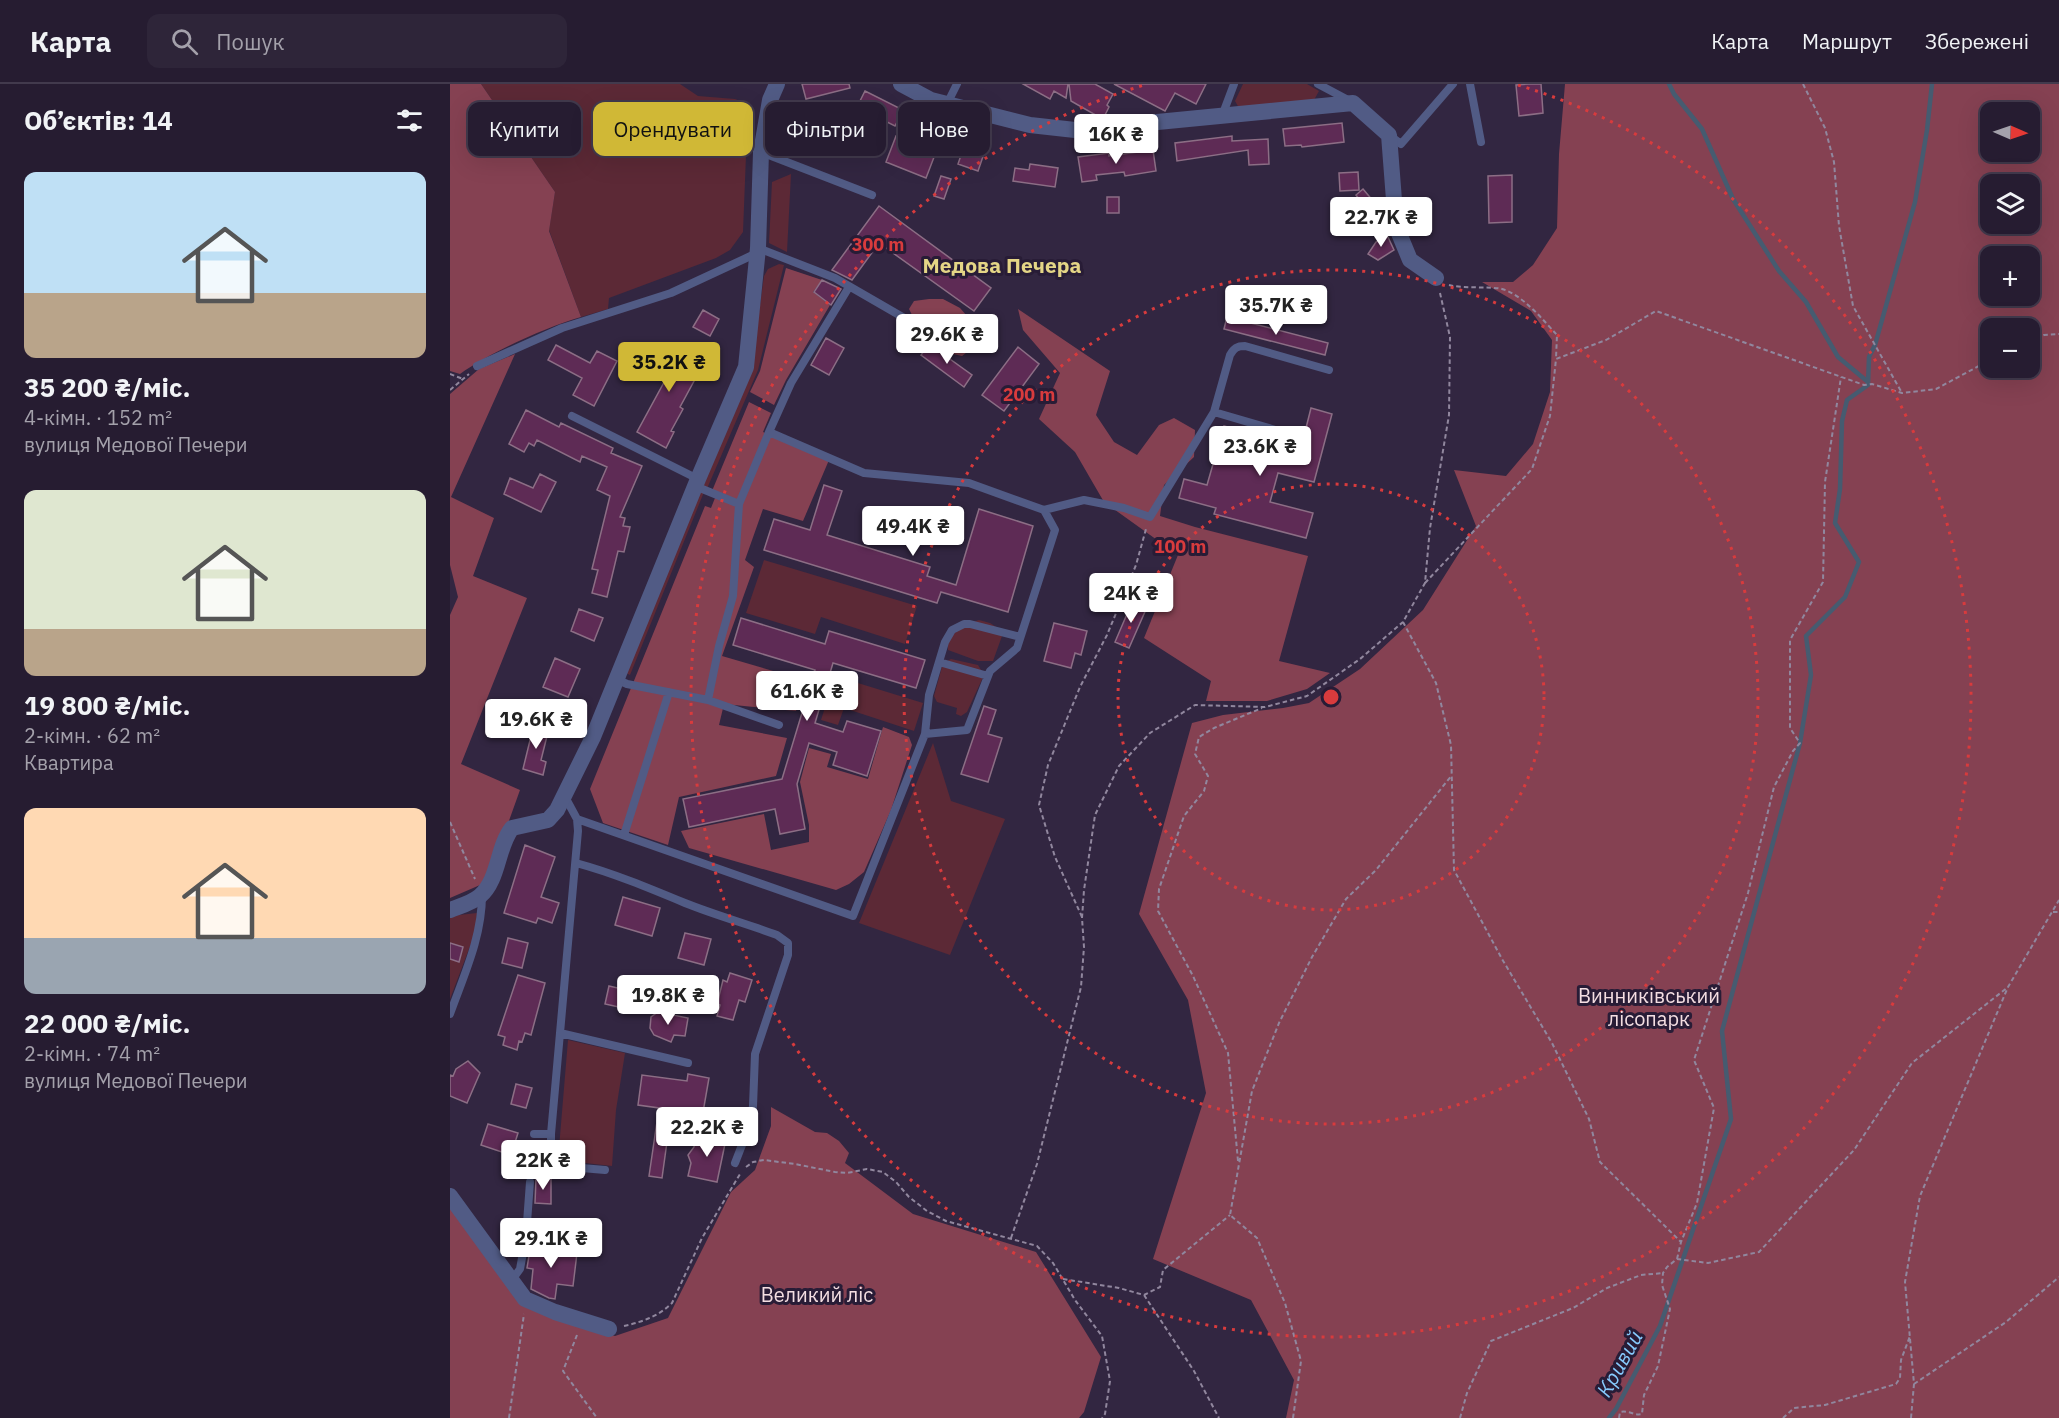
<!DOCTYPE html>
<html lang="uk">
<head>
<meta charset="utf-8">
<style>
	body { margin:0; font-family:"IBM Plex Sans",sans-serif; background:#2e2539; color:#f1f3f6; height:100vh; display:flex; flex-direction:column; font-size:22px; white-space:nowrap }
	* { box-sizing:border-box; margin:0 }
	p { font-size:20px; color:#a4a1ab }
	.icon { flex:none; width:33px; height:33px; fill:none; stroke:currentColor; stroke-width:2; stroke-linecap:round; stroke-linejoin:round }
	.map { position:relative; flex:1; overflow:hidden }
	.panel { display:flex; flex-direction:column; background:#261c31; width:450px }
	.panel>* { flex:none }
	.top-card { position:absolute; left:18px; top:18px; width:570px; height:54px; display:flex; gap:12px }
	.needle { width:39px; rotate:92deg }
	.fabs { position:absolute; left:1530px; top:18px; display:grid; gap:12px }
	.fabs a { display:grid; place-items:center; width:60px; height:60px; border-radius:12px; background:#261c31; box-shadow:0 6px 24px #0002,0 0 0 2px #423a4d; font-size:30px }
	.price { position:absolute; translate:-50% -51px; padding:0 14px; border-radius:6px; background:#fff; color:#222; font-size:20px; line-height:39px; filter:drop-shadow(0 2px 3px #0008) }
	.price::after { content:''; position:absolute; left:50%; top:36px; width:18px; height:14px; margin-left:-9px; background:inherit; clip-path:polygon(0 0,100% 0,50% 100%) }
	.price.on { background:#d0b836; color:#111 }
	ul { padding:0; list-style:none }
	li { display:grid; align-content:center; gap:12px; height:318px; padding:0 24px }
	li span { display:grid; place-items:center; height:186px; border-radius:12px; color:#555 }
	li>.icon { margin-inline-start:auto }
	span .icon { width:108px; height:108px; fill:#fffc; stroke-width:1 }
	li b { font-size:26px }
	h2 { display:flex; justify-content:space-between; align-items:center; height:72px; padding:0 24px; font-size:26px }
	.tag { padding:0 21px; border-radius:12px; background:#261c31; box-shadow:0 6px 24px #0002,0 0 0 2px #423a4d; font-size:21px; line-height:54px }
	.tag.on { background:#d0b836; color:#111 }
	header { display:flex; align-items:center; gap:36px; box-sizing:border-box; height:84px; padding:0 30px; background:#261c31; border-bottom:2px solid #423a4d }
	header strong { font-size:28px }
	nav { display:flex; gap:33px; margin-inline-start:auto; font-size:21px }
	.search { width:420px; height:54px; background:#2e2539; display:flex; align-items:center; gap:15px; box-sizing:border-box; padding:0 21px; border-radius:12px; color:#a4a1ab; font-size:22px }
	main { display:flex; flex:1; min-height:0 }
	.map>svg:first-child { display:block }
	.green { fill:#5c2936 }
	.forest { fill:#854152; fill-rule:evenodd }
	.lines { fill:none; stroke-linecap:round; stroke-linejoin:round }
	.stream { stroke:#465b70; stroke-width:4.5 }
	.building { fill:#5e2b55; stroke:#8c6e85; stroke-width:1.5 }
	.path { stroke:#91879e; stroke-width:2; stroke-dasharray:4.5 3; stroke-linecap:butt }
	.lane { stroke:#515b85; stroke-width:8 }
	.street { stroke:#515b85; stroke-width:16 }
	.ring { fill:none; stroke:#d83b3d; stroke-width:3; stroke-dasharray:3 6 }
	.labels { text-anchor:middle; stroke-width:6; stroke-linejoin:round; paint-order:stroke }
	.park-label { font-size:20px; fill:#f4dee2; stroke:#281c36 }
	.neighbourhood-label { font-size:21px; font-weight:bold; fill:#e4d586; stroke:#281c36 }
	.water-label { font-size:21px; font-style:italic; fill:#87cafd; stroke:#281c36 }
	.centre { fill:#d83b3d; stroke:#281c36; stroke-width:3 }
	.ring-label { font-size:18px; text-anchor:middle; font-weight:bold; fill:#d83b3d; stroke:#281c36; stroke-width:6; stroke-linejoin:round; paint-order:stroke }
</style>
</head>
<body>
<header>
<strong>Карта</strong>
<div class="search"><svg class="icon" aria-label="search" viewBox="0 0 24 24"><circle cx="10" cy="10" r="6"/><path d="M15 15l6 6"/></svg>Пошук</div>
<nav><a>Карта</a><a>Маршрут</a><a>Збережені</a></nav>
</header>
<main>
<section class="panel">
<h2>Об’єктів: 14<svg class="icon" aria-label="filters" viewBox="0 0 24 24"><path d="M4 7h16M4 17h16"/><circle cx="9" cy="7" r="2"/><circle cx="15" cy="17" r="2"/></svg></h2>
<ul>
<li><span style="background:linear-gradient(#bfe0f5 65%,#b9a48a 0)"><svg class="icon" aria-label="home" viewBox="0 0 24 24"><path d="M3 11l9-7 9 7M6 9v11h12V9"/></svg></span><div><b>35 200 ₴/міс.</b><p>4-кімн. · 152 m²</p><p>вулиця Медової Печери</p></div></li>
<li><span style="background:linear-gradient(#dfe7d0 75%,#b9a48a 0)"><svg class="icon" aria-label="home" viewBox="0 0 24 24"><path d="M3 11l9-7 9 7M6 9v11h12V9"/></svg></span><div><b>19 800 ₴/міс.</b><p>2-кімн. · 62 m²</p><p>Квартира</p></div></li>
<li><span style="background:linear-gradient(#ffd9b3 70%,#9aa5b1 0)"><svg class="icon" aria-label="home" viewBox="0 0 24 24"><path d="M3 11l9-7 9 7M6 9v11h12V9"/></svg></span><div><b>22 000 ₴/міс.</b><p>2-кімн. · 74 m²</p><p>вулиця Медової Печери</p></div></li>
</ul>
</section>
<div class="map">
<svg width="1609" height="1334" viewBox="0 0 1609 1334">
	<rect width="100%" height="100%" fill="#322641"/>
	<path class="green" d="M31,0H230L248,12L285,15L298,20L293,148L280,166L266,174L159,214L158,225L131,233L99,146L105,108Z
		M793,0H857L869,7L864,16L789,24L785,17Z
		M341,90L337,168L319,159L322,98Z
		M329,180L334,181L308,286L256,407L252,397L301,286L314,192L318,185Z
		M245,404L254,408L180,591L172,587Z
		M314,476L467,522L455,560L371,533L365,550L296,529Z
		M529,536L540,539L551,546L552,552L543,577H528L498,566V556L511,542Z
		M501,575L528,581L534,591L517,628L511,632L506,630L507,624L487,618L484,612L493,579Z
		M385,592L473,619L464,647L394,624L388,641L371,636Z
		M483,659L501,717L555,735L500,871L409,839Z
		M27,829L25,849L0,915V832Z
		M118,956L175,969L166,1026L162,1082L108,1076Z"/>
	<path class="forest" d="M0,0H31L105,108L99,147L131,233C94,244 41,268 10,290L0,287Z
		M1115,0H1609V1334H836L844,1296L801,1216L703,1175L756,1009L738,916L689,830L742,639L773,631L833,624L859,619L910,585L973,526L1026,442L1004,386L1056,392L1083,360L1100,308L1102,256L1081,227L1032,198H1063L1083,181L1107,144L1109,70ZM1540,28H1580V68H1540ZM1540,100H1580V140H1540ZM1540,172H1580V212H1540ZM1540,244H1580V284H1540Z
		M336,184L372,196L363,208L380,221L336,296L324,321L300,308L310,287Z
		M479,215H493L510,224L517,232L537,238L540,244L534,269L521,265L512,272L499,269L500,260L490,261C476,252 466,240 459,225L464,217Z
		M568,225L660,287L646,331L664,358L687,371L709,341L724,334L745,346L744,373L714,401L710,432L745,443L858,472L829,577L880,589L857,605L817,617H756L761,597L694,554L728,471L654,418L625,368L589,335L610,289L573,246Z
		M65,270L1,413L44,434L23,492L77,514L11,680L70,706L37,798L0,814V531L8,513L0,481V310L29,285Z
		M299,318L321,329L313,348L379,376L353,437L313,425L295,476L304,483L272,572L354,596L346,627L274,620L269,641L337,654L326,692L229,713L218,761L153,739L140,705L255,422L261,424L267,409L262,407Z
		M433,643L459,653L462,661L441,726L414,788L399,800L386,806L239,764L231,747L314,730L321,766L359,758V741L350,698L359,664L381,670L377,683L418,695Z
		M321,1023L365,1048L377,1049L389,1057L399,1069L395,1079L463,1130L586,1168L651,1273L634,1328L629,1334H0V1121L75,1215L126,1240L165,1252L218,1234L281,1108L305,1086L321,1042Z"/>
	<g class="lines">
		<path class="stream" d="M1219,0L1224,10L1252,45L1283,115L1329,187L1356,218L1388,273L1418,298
			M1159,1334L1166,1325L1210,1242L1281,1035L1272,947L1350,659L1361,591L1356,552L1395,513L1409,478L1385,439L1390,405L1392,337L1397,316L1418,301L1419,273L1425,261L1465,118L1477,46L1482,0"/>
	</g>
	<path class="building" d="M352,0H399L400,4L356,15Z
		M573,0H618L616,14L604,7L600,15Z
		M619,0H645L663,10L657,21L659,23L654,33H649L621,17Z
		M664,0H756L746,20L725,9L715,27Z
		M1078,0H1091L1093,29L1069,32L1066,1Z
		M415,7L453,26L445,42L407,23Z
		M892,39L894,58L852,63L851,61L835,62L833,45Z
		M519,48L539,55L528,87L508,80Z
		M446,52L486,68L476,94L436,78Z
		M782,52V57L818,55L819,80L799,81L798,66L727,77L725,59Z
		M703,66L706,87L675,92L674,88L646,91L647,96L632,98L628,73L659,69V72Z
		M580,80L608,84L605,103L563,97L565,84L579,86Z
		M908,88L909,106L890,107L889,89Z
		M1062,91V138L1039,139L1038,92Z
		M491,92L501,95L494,115L484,112Z
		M913,105L934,130L925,137L906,111Z
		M657,113H669V129H657Z
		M429,122L541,204L524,227L429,159L402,196L382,186Z
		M937,151L944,166L928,176L918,170L926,158Z
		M372,196L391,205L381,221L364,208Z
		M253,226L269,235L260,252L243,243Z
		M777,233L878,259L875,271L774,245Z
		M376,254L394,264L379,291L361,281Z
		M479,260L522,291L514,303L471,271Z
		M106,261L140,279L147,267L167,277L144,322L123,311L132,294L98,276Z
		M194,262L225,279L234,263L256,275L230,323L233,325L221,347L224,348L216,364L187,348L219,289L189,273Z
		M568,263L589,280L554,327L532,311Z
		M861,324L882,330L864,398L828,389L820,418L863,429L856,454L764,430L766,424L729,414L734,395L757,401L774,342L851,364Z
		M76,326L109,343L111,339L163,364L161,369L192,382L170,433L175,434L173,442L180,443L174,468L168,467L157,513L142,509L148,486L142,485L160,412L147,406L157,383L132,372L130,378L87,356L84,362L79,359L74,368L59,360Z
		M90,390L106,398L91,428L54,410L60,394L83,404Z
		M374,401L392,407L377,451L480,483L477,492L506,501L529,425L583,442L558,528L491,508L487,519L314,466L324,435L360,446Z
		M683,516L697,523L679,564L665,558Z
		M129,525L153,534L144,557L121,547Z
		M291,534L375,560L379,547L475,576L466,604L383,579L365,639L393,648L397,637L431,647L417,692L383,681L387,668L359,659L347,700L355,745L330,750L325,725L239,743L233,715L332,695L365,586L283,561Z
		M604,539L637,547L631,571L625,569L621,584L594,577Z
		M105,574L130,585L118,613L93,603Z
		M534,622L546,626L538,650L552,654L538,698L511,690Z
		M84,640L99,644L91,676L96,678L93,691L73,685Z
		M75,761L105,773L91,813L109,819L102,839L88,834L86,839L54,829Z
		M173,813L210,824L202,852L165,841Z
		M235,849L261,855L254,881L228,874Z
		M58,854L78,859L72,884L52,879Z
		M0,859L13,863L9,878L0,875Z
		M280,889L302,896L295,918L289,916L283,936L267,932L270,921L267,920L273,896L277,898Z
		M68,891L95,899L81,951L75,949L72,958L69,957L67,966L53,961L55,953L48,951Z
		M159,902L181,907L178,925L155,920Z
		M208,928L238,934L235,952L224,951L221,958L204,951L200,944L201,933Z
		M18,977L30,989L17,1019L0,1012V991L3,992L6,985Z
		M238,990L259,994L252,1034L221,1029L212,1094L199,1092L209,1024L188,1021L192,991L237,997Z
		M66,1000L82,1004L76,1024L61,1020Z
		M38,1040L68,1049L61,1071L31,1061Z
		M246,1050L276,1055L267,1098L238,1092L241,1079L238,1071L244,1063Z
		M82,1068H91L95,1074L94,1088L81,1087Z
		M86,1094L101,1095V1120L85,1119Z
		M81,1160L111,1163V1167L127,1169L123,1202L107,1200L105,1215L99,1214L81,1205L83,1185L77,1184Z"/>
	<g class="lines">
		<path class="path" d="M1353,0L1375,44L1384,78L1389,142L1403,222L1452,309
			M999,201C1015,205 1039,202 1052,205C1073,211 1093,236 1107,251L1106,274
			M990,209L1000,253L999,331L980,444L975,499L953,538L986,599L1001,661L1004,786L1052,875L1102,959L1139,1035L1150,1078L1231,1158
			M1580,258L1594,251L1609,250
			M0,290L13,295
			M0,306L19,290
			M975,499L1082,385L1100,332L1106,275L1156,256L1206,227L1414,301L1422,300L1452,309L1486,305L1540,276
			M0,738L25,795
			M1603,828H1609
			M632,833L605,773L589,721L598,681L630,603L657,551L686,481L696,445
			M788,1077L778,969L743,892L708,827L709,805L734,732L754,707L758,692L745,670L749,653L764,644L812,624
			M296,1083L303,1078L314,1076L345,1080L385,1088L397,1089L417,1085L433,1088L446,1098L459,1113L477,1127L496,1137L587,1162L603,1179L625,1216L652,1252L660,1297L655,1330L652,1334
			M79,1088L81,1066L89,1065
			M561,1154L587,1080L631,903L634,863L632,834L634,806L645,731L669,682L700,649L745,621L815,623L857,612L910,575L953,538
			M1227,1175L1231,1158L1247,1119L1264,1024L1244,976L1298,809L1324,703L1343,667L1350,659L1340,644V556L1373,498L1375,398L1391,293
			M613,1195L669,1204L694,1211L710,1203L713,1186L780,1131
			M694,1211L744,1287L769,1334
			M174,1242C192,1238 209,1232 222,1219L252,1154L290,1090
			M127,1251L113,1287L147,1334
			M1464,1300L1556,1238L1609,1193
			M59,1334L74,1230
			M843,1334L851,1277L835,1219L807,1154L780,1131L802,1007L829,939L862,873L896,815L926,786L1002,691
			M1010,1334L1017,1309L1041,1257L1123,1224L1157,1204L1191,1191L1213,1189
			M1169,1334L1170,1328C1179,1326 1184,1332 1192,1330L1194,1311L1208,1282L1220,1225L1212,1201L1213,1189L1217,1183L1227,1175L1258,1179L1309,1168L1404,1066L1462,979L1558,903
			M1333,1334L1344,1324L1375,1321L1446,1300L1450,1294L1451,1276L1460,1252
			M1461,1334L1464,1300L1455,1198L1470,1112L1558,903L1609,816"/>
		<path class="lane" d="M868,0L900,17
			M1020,0L1031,58
			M497,20L507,0
			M772,32L784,0
			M939,51L951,60L1003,0
			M311,68L422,111
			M308,164L385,194L456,235
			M27,282L112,244L221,209L307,169
			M764,328L839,350
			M122,332L248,395
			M245,402L289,420
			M594,426L634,416L674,424L700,433L764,328L780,271C784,264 787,262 795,262L879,286
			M489,578L538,592
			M166,595L177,600L258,616L329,641
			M258,616L269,562L283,512L289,420L319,348L341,299L399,203
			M475,650L479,611L495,558L502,546L514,540H520L570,553
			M127,735L403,832L475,650L517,646L540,587L567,564L605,446L594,426L519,399L414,389L319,348
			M174,751L219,608
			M126,779C163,789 199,804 235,819C265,831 297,840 327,851L338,859V871L305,970L303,1022L299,1043L285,1079
			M0,930C14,891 32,853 32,811
			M110,949L238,979
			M84,1050H101L128,747L127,735L114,711
			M101,1050V1067L106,1078L120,1083L155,1086
			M76,1152L80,1098
			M62,1196L70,1185L76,1152L79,1151L122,1155"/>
		<path class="street" d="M451,0L481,16L497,20L580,41L625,46L903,19L939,51L946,142L960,176L986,194
			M0,826C10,822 22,819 30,812C49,796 47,763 62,744L98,736L107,726L143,653L248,395L296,283L308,164L311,68L320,16L327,0
			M0,1112L75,1215L105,1228L159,1245"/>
	</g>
	<g class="ring">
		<circle cx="881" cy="613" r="213"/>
		<circle cx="881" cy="613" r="427"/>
		<path d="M1068 1A640 640 0 1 1 694 1"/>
	</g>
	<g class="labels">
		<g class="park-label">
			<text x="1199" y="919">Винниківський<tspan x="1199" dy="23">лісопарк</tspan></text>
			<text x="367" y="1218">Великий ліс</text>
		</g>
		<g class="neighbourhood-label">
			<text x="552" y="189">Медова Печера</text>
		</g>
		<g class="water-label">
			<text transform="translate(1170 1280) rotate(-61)" y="7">Кривий</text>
		</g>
	</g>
	<circle cx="881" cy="613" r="9" class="centre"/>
	<g class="ring-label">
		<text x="428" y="167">300 m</text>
		<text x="579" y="317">200 m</text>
		<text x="730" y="469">100 m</text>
	</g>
</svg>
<div class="fabs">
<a><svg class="needle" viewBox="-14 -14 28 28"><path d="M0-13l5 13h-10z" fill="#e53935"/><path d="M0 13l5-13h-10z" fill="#a4a1ab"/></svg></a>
<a><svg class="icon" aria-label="layers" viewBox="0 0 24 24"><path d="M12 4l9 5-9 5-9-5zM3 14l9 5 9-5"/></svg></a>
<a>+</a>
<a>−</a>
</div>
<b class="price" style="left:666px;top:81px">16K ₴</b>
<b class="price" style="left:931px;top:164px">22.7K ₴</b>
<b class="price" style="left:826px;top:252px">35.7K ₴</b>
<b class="price" style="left:497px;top:281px">29.6K ₴</b>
<b class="price on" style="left:219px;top:309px">35.2K ₴</b>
<b class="price" style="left:810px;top:393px">23.6K ₴</b>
<b class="price" style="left:463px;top:473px">49.4K ₴</b>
<b class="price" style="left:681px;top:540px">24K ₴</b>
<b class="price" style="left:357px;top:638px">61.6K ₴</b>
<b class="price" style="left:86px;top:666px">19.6K ₴</b>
<b class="price" style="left:218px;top:942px">19.8K ₴</b>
<b class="price" style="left:257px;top:1074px">22.2K ₴</b>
<b class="price" style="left:93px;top:1107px">22K ₴</b>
<b class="price" style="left:101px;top:1185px">29.1K ₴</b>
<div class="top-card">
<a class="tag">Купити</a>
<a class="tag on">Орендувати</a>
<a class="tag">Фільтри</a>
<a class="tag">Нове</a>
</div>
</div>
</main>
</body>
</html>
